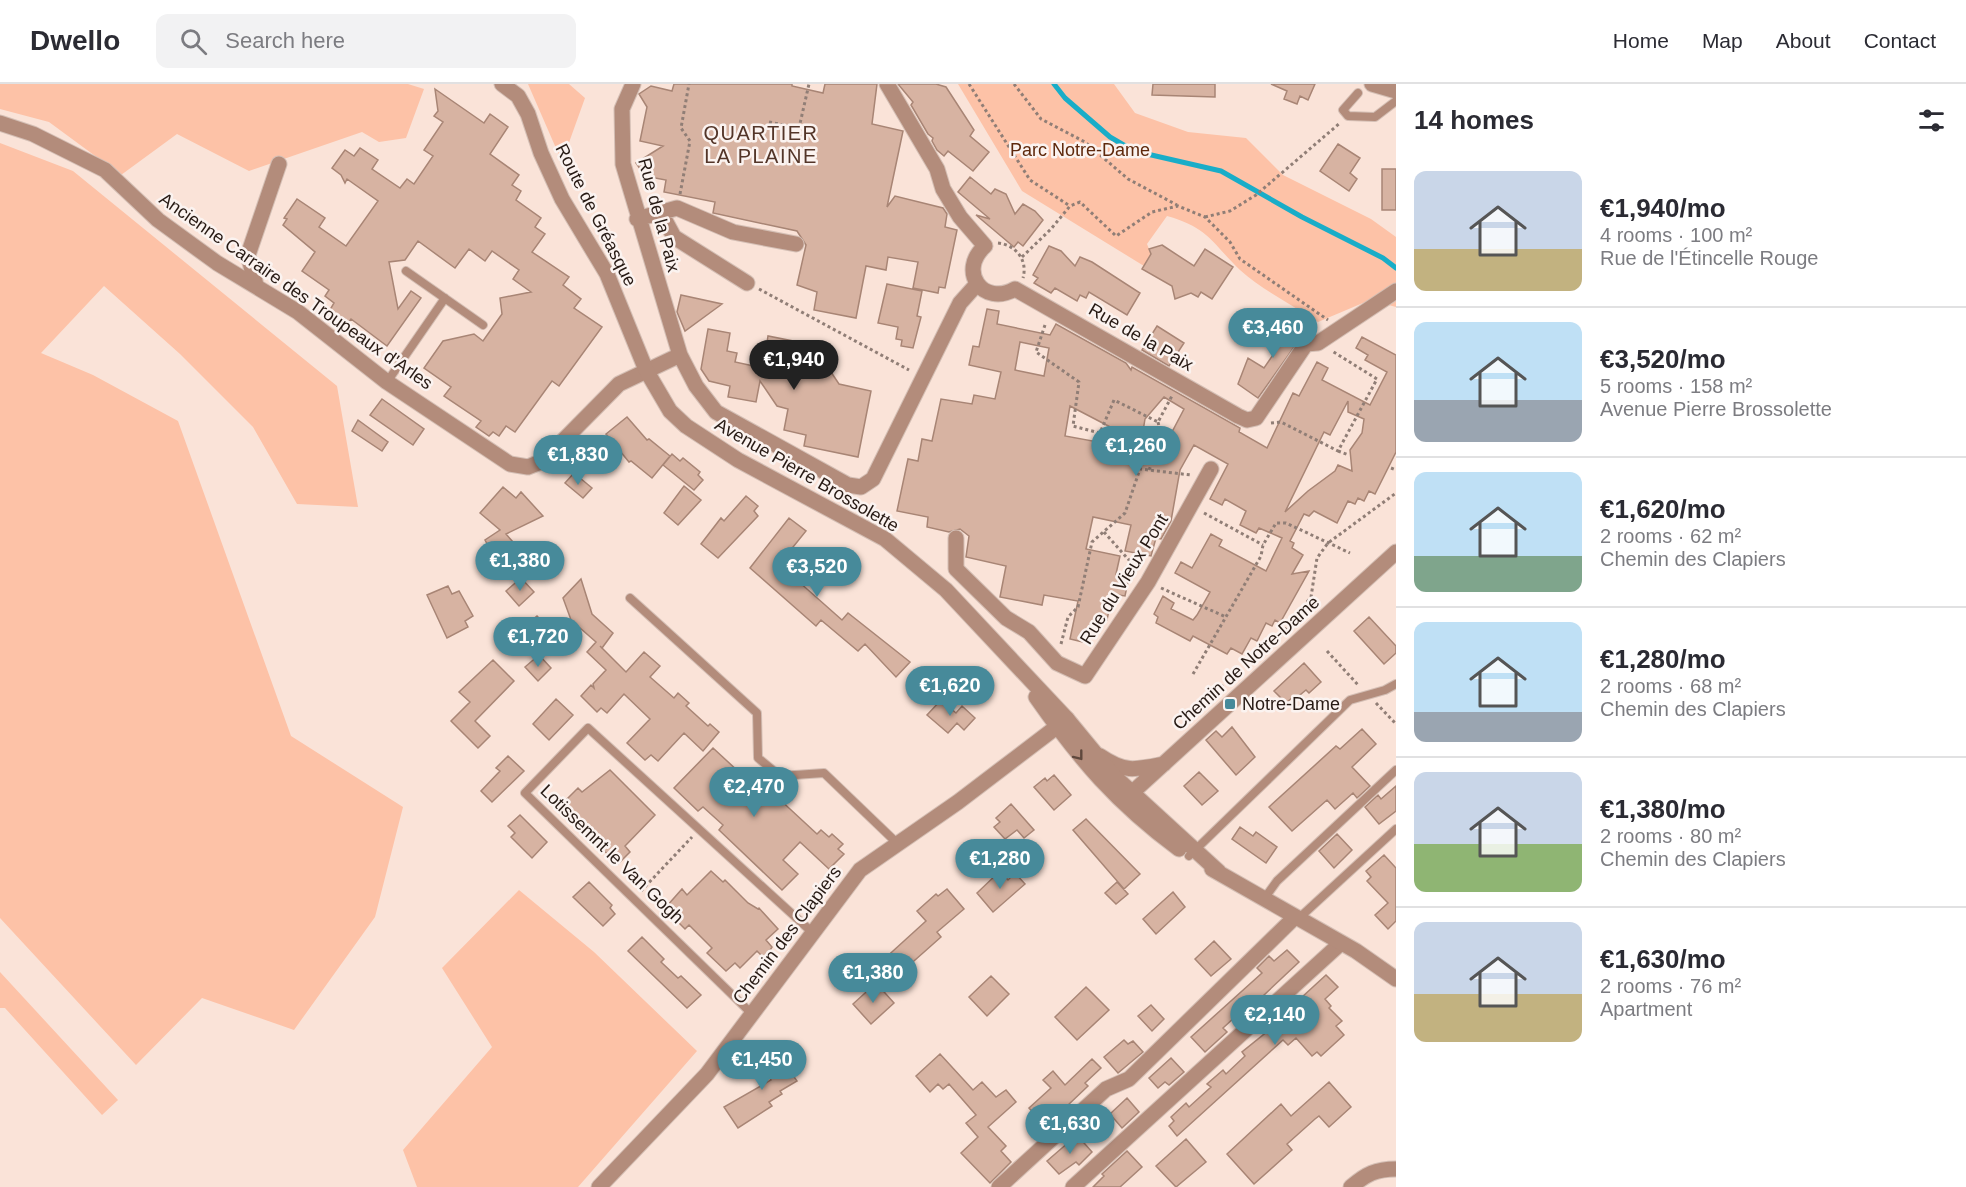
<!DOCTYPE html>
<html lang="en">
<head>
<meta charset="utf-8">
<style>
	body { margin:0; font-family:Arial,sans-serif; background:#f2f2f3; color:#2b2b33; height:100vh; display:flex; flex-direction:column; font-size:22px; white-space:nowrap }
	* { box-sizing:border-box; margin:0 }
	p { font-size:20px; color:#7c7c81 }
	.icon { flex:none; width:33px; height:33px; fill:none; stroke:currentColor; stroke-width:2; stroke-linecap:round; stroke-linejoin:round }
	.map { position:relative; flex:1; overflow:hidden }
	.panel { display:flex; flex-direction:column; background:#fff; width:570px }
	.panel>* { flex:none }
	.price { position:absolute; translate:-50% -51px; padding:0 14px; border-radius:21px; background:#478a9a; color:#fff; font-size:20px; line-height:39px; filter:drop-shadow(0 2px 3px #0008) }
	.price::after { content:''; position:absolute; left:50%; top:36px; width:18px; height:14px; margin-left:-9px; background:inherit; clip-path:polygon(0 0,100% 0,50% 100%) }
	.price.on { background:#222; color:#fff }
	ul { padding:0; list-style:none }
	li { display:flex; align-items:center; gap:18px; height:150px; padding:0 18px }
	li+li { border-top:2px solid #e1e1e2 }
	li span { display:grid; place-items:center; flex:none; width:168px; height:120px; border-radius:12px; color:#555 }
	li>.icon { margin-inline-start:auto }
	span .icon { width:72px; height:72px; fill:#fffc; stroke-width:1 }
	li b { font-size:26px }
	h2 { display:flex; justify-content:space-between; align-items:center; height:72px; padding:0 18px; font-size:26px }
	header { display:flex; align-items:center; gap:36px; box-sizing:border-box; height:84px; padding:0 30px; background:#fff; border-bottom:2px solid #e1e1e2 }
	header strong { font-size:28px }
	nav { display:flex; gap:33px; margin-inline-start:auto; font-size:21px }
	.search { width:420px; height:54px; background:#f2f2f3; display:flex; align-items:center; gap:15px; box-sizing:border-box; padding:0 21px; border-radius:12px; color:#7c7c81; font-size:22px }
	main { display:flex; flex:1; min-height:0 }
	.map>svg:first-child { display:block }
	.green { fill:#fdc2a7 }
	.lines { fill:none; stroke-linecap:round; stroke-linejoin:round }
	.stream { stroke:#19adc8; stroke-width:5 }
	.building { fill:#d7b3a2; stroke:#a88575; stroke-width:1.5; fill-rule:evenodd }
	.service-casing { stroke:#d4bfb5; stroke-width:10 }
	.minor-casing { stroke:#d4bfb5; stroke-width:17 }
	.tertiary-casing { stroke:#d4bfb5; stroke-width:17 }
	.path { stroke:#907e76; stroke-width:3; stroke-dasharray:3 3; stroke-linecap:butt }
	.service { stroke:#b38c7b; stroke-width:8 }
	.minor { stroke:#b38c7b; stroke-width:15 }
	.tertiary { stroke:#b38c7b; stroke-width:15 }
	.oneway { stroke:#5f483d }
	.poi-dot { fill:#478a9a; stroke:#fbf3f0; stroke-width:2 }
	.labels { text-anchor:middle; stroke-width:5; stroke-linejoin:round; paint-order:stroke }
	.park-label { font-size:18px; fill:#5f290c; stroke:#fbf3f0 }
	.street-label { font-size:18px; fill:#271a14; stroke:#fbf3f0 }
	.poi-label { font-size:18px; fill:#271a14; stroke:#fbf3f0; text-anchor:start }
	.neighbourhood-label { font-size:20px; letter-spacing:1.5px; fill:#533528; stroke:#fbf3f0 }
</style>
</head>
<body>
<header>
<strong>Dwello</strong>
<div class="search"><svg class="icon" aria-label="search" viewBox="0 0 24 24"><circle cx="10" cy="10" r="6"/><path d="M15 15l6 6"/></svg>Search here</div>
<nav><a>Home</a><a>Map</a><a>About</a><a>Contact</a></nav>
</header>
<main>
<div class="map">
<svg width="1396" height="1103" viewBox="0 0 1396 1103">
	<rect width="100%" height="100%" fill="#fae3d8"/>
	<path class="green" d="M0,0H408L424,5L406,54L379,58L362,48L249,87L177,50L121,91L49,38L0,25Z
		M528,0H569L585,14L562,78Z
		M958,0H1114L1135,29L1188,48L1246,54L1283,91L1371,135L1396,153V223L1370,216L1318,238C1293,221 1262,206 1240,186C1211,158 1209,144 1167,132L1147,160L1151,170L1144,182L1022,107Z
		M0,59L73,87L337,302L358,423L297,420L253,343L180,270L104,202L41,269L93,291L178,337L291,652L403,723L375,833L294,946L202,914L136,981L0,834Z
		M519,806L594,868L697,967L578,1103H417L403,1066L492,963L442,884Z
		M0,888L118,1016L102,1031L5,924H0Z"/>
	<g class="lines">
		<path class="stream" d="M1054,0L1065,14L1110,53L1134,67L1221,87L1302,133L1383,174L1396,184"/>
	</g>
	<path class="building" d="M674,0H792V2L823,9L825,0H877L872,40L903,47L887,123L895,112L943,124L947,130L945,143L957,146L945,204L939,203L938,209L913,204L918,178L888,173L886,186L866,182L856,234L814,226L817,208L797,201L806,161L797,147L713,129L715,118L664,108L666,96L645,92L636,79L663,62L640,57L647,23L639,10L651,2L672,7Z
		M898,0H936L946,3L974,46L970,52L989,68L973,87L948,67L944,72L937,66L932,57L933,54L928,50L911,21L913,18Z
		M1153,0H1215V13L1152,11Z
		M1271,0H1315L1308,16L1300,12L1297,20L1284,15L1287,7Z
		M435,5L484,39L490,30L508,43L490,70L519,91L512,101L521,107L516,116L541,134L535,143L545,150L532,168L569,193L563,201L581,215L574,224L602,243L559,302L552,297L515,348L506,342L499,352L493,348L489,352L476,343L481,337L444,312L451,303L424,284L443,257L474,250L483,257L502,230L500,214L531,208L513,195L519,186L492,167L485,177L469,165L455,184L418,157L405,176L389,178L398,225L411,207L421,214L387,262L351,235L345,243L327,231L334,219L325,212L329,206L302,187L315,168L283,141L287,135L284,134L297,115L325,134L319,143L346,162L378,117L347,95L345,99L341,91L332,84L345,66L354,72L360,64L378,76L372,85L400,104L407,95L414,100L433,72L424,66L443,38L434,32L438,27Z
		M1338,60L1360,74L1350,89L1357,95L1349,107L1320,87Z
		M1382,85H1396V126H1382Z
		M970,93L991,110L995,105L1006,110L1015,130L1023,120L1035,127L1043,136L1023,162L1018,158L1014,163L976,131L990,135L958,108Z
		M1162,161L1194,182L1205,165L1233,183L1212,215L1201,208L1198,213L1191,209L1175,215L1172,202L1142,185L1151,170L1149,165Z
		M1049,162L1061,167L1075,182L1080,173L1092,178L1140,209L1127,231L1089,208L1086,214L1080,211L1077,217L1055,204L1051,209L1034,199L1038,194L1033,191Z
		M887,200L922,207L917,232L921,233L913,264L901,262L902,256L896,255L898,243L878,239Z
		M681,211L722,220L685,247L677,228Z
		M987,225L999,227L997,240L1050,251L1056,240L1126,279L1131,286L1132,283L1240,344L1239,348L1267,364L1293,309L1299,312L1317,278L1328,284L1322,296L1370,321L1387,288L1365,276L1368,271L1356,264L1362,253L1396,271V368L1375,410L1369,407L1364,417L1358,414L1355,420L1348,417L1337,439L1314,427L1309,432L1304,430L1290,457L1294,459L1292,464L1303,471L1292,490L1309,487L1280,539L1275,536L1272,542L1266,539L1257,557L1251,554L1242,570L1231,564L1227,570L1193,552L1190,557L1156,539L1158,533L1154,530L1163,512L1174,519L1171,525L1193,536L1197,531L1210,508L1175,489L1181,478L1192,484L1211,450L1222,456L1219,462L1266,487L1282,454L1259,444L1256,449L1240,441L1246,427L1225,415L1222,421L1210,415L1228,380L1194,361L1180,386L1171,437L1161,455L1156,454L1151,472L1125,467L1131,441L1093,433L1086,465L1120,472L1116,490L1129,493L1125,512L1119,511L1118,518L1111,516L1107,536L1101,534L1096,553L1084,551L1083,558L1070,555L1078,517L1044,511L1042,521L1000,513L1006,482L966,473L969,452L960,445L949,448L927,443L928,433L897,427L908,375L918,377L922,355L932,357L941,315L972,320L974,311L995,315L1001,288L969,281L973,262L979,263ZM1020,258L1049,264L1044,292L1015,286ZM1164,313L1184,325L1161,369L1163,370L1065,352L1070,322L1141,359L1145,335ZM1348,317V328L1364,335L1362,349L1350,366L1352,387L1338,381L1335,387L1308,407L1285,428L1324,348L1330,351Z
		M1303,227L1314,235L1258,314L1238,300L1248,274L1264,284Z
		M1157,242L1184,259L1169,282L1142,266Z
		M708,245L730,249L727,267L737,269L735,278L763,284L768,252L813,261L839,300L871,307L858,373L804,362L806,351L784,346L788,325L777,322L760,297L756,318L728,313L730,302L709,297L701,285Z
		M382,315L424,345L413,361L370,331Z
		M627,333L647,356L649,355L670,372L652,394L631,377L629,378L606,350Z
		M358,336L388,358L382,367L352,347Z
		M672,370L680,377L683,374L700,388L698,391L703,396L694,406L663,381Z
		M574,389L592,404L583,414L565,399Z
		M684,402L701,416L678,441L664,429Z
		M503,403L516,414L521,408L543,432L506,450L529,476L522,483L527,488L518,497L490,465L485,456L500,446L480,429Z
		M746,412L758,422L754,427L758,432L718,474L701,460L721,434L724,437Z
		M789,434L806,447L789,468L799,479L790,490L842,536L848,529L910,578L896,593L865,560L858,567L821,536L816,542L750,484Z
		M521,494L534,508L519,522L506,507Z
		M581,495L592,530L613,549L602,564L600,562L626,588L644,568L660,582L650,593L674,614L678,609L689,619L686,622L708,642L710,640L719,648L703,667L684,649L658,677L651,671L645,676L627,659L650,635L624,610L607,629L601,624L597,628L581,612L591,601L594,604L593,600L606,586L587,568L596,558L580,544H574L563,514Z
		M448,502L452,510L459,507L473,532L465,537L468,543L447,554L427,511Z
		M537,532L552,548L546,554L551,559L541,569L520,546Z
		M1369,533L1396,562V569L1384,580L1354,547Z
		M539,571L551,584L538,597L525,583Z
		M493,576L514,597L475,637L490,652L478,664L451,637L470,618L459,608Z
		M1304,579L1321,598L1309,609L1306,606L1295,615L1293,613L1286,619L1274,607Z
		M556,615L573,631L549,656L533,640Z
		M941,616L956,629L962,622L975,634L964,646L957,639L948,649L927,631Z
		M1232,643L1255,673L1236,691L1206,656L1216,647L1222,653Z
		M1362,645L1376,660L1352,683L1370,702L1357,714L1353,709L1335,725L1327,716L1292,747L1269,723L1336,662L1340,665Z
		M713,664L753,701L755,699L759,704L763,700L817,750L821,746L829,753L832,750L843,760L838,765L844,770L829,785L800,758L783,776L798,790L782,806L719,746L723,741L703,723L698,727L674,704Z
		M508,672L524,687L492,718L481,707L500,687L496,684Z
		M610,686L655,731L625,762L630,768L618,780L598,761L601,758L562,720L578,704L582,708Z
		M1199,688L1218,707L1202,721L1184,702Z
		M1054,691L1071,711L1054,726L1034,703L1045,694L1047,697Z
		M1396,702V727L1379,740L1365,723L1378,711L1381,715Z
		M1011,720L1034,746L1024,754L1017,746L1005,755L994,743L1000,738L996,734Z
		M520,731L547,758L532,774L511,753L515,749L508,742Z
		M1086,735L1140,790L1124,805L1073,746Z
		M1240,743L1253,752L1256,748L1277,763L1266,779L1232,755Z
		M1337,750L1352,766L1334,784L1319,767Z
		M1384,771L1396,784V837L1388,845L1375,831L1388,819L1367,797L1371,793L1366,787Z
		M711,787L723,798L725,796L748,819L758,825L759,824L778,845L766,856L772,863L765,875L757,867L740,884L735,879L726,887L707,869L712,864L689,841L685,845L671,831L672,830L666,823L682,805L687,811Z
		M1000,787L1008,796L1015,789L1025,800L993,828L977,809Z
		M589,798L612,821L610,824L615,830L603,842L573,813Z
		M1117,798L1128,810L1116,820L1105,809Z
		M947,805L964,825L937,848L941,853L897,892L882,877L926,837L917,827L936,810L938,812Z
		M1173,808L1185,823L1156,850L1143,835Z
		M642,853L664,875L661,878L678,894L681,892L701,911L687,924L628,867Z
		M1214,857L1231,875L1211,892L1195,875Z
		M1287,866L1299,878L1248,926L1246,923L1223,944L1227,948L1205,968L1191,953L1262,889L1257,884L1269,872L1274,877Z
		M1326,891L1338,903L1325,915L1331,922L1329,924L1342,937L1336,942L1344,951L1321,972L1317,968L1312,972L1296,954L1288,961L1283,956L1177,1052L1169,1042L1174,1037L1171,1033L1186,1019L1189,1023L1211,1003L1207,1000L1223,986L1226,990L1245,972L1242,968L1279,938L1277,936Z
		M991,892L1009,910L987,932L969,913Z
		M876,899L894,919L871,940L853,920Z
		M1086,903L1109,926L1077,956L1055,933Z
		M1151,921L1164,935L1152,947L1138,932Z
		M1124,956L1128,960L1133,957L1143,968L1118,989L1104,973Z
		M775,966L797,997L780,1007L782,1010L769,1018L772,1022L738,1044L724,1023L771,996L759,976Z
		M940,970L973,1006L982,998L996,1013L1006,1006L1016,1018L988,1043L1006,1062L1001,1067L1011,1078L990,1099L961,1069L978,1053L966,1039L976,1031L949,1000L943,1005L938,1000L930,1008L916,992Z
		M1171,974L1184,988L1169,1001L1165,998L1158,1004L1149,994Z
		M1092,975L1101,984L1085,999L1088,1002L1046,1042L1029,1024L1051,1004L1043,996L1053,987L1065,1001Z
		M1329,998L1351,1023L1329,1043L1319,1032L1315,1035L1287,1060L1292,1066L1254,1100L1227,1070L1281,1020L1291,1032Z
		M1127,1014L1139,1028L1122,1044L1110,1030Z
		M1077,1051L1092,1068L1079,1081L1076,1078L1059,1090L1047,1077Z
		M1186,1055L1206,1078L1176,1103L1156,1082Z
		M1127,1067L1142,1083L1120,1103H1093L1104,1092L1102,1090Z"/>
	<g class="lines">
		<g class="service-casing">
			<path id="service" d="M1358,9L1343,26L1348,32L1375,33L1396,17
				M406,187L483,241
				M387,298L445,214
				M630,514L757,629L758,674L780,692L824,689L898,760
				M1189,772L1350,616L1385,606L1396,600
				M1264,815L1277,797L1396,686
				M1298,835L1396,745
				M752,930L525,709L588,644L813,849"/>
		</g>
		<g class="minor-casing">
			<path id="minor" d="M633,0L622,25L623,80L680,271L696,302L716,328L848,401L861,403L873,395L960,219L977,200
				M887,0L937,85L943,105L960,133L985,162C957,187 983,223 1015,205L1238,332L1247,336L1256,334L1306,260L1318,259L1396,207
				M1372,0L1396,7
				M0,39L33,50L105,86L158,136L217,179L298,228L387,298L510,380L528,383L543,377L619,300L680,271
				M660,127L674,153L747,199
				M637,135L677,124L733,148L796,160
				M256,201L248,171L279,80
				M956,454V485L1006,534L1029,548L1057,579L1085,592L1148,498L1211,385
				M1100,672C1125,689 1135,686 1164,680
				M1124,716L1396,468
				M599,1103L707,990L860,786L958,718L1067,635
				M999,1103L1106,1005L1129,995L1295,833
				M1073,1103L1341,859
				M1351,1103C1366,1090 1376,1085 1396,1085"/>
		</g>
		<g class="tertiary-casing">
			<path id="tertiary" d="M502,0L518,12L528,30L541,69L562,115L607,190L646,286L670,327L686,342L738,376L885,455L946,506L1067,635L1114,692L1219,788
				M1036,613C1080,676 1117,719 1179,765
				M1212,785L1356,867L1396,895"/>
		</g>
		<path class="path" d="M969,0L1030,96L1070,122
			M1014,0L1041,35L1085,58L1128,95L1177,121
			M769,38L799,44L809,0
			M680,110L690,57L681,44L689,0
			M1205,133L1230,127L1256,111L1340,39
			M998,159C1016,161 1028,176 1023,194
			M1022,173L1051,145L1070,122L1080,118L1116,152L1152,128L1178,122L1205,133L1230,158L1240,175L1328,236
			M759,205L909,286
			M1045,241L1036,268L1079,298L1073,342L1100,349L1114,316L1158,338L1173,310
			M1271,339L1281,338L1338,367L1377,295L1332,267
			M1338,367L1349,371
			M1391,384L1396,386
			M1149,386L1162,355L1158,338
			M1204,429L1263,461
			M1104,448L1137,485
			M1161,504L1226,533
			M1281,551L1311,513L1317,474L1328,459L1396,409
			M1061,560L1068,533L1078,523L1092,458L1125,429L1140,385L1191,391
			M1327,567L1359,602
			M1193,590L1261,472L1263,461L1276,439H1286L1350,469
			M1206,613L1230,597
			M1376,619L1396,640
			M641,807L692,753"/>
		<use href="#service" class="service"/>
		<use href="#minor" class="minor"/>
		<use href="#tertiary" class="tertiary"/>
	</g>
	<defs><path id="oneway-chevron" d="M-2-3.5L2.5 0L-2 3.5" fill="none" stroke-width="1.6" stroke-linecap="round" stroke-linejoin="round" transform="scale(1.5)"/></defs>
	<use class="oneway" href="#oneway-chevron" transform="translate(1079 672) rotate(52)"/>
	<rect class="poi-dot" x="1224" y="614" width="12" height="12" rx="3"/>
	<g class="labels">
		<g class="park-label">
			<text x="1080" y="72">Parc Notre-Dame</text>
		</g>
		<g class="street-label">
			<text transform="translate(596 131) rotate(63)" y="6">Route de Gréasque</text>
			<text transform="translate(659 131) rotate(75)" y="6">Rue de la Paix</text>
			<text transform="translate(296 207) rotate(35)" y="6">Ancienne Carraire des Troupeaux d'Arles</text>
			<text transform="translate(1141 253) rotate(30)" y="6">Rue de la Paix</text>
			<text transform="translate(807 391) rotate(30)" y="6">Avenue Pierre Brossolette</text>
			<text transform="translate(1124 495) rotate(-58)" y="6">Rue du Vieux Pont</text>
			<text transform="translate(1246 579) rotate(-42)" y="6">Chemin de Notre-Dame</text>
			<text transform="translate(612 770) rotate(44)" y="6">Lotissemnt le Van Gogh</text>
			<text transform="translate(787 851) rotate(-53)" y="6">Chemin des Clapiers</text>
		</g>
		<g class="poi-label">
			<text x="1242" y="626">Notre-Dame</text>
		</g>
		<g class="neighbourhood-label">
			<text x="761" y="56">QUARTIER<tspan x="761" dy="23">LA PLAINE</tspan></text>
		</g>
	</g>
</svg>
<b class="price" style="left:1273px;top:275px">€3,460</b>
<b class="price on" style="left:794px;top:307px">€1,940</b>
<b class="price" style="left:1136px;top:393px">€1,260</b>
<b class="price" style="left:578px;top:402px">€1,830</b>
<b class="price" style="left:520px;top:508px">€1,380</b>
<b class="price" style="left:817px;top:514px">€3,520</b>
<b class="price" style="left:538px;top:584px">€1,720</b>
<b class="price" style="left:950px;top:633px">€1,620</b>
<b class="price" style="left:754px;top:734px">€2,470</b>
<b class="price" style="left:1000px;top:806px">€1,280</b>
<b class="price" style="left:873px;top:920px">€1,380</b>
<b class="price" style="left:1275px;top:962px">€2,140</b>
<b class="price" style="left:762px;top:1007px">€1,450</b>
<b class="price" style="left:1070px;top:1071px">€1,630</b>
</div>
<section class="panel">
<h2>14 homes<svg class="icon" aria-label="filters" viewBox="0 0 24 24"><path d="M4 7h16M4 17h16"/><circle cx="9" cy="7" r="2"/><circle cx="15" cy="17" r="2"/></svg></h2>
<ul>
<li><span style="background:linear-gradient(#c9d6e8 65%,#c2b280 0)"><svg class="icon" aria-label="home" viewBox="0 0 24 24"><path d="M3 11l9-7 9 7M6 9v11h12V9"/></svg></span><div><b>€1,940/mo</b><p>4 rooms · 100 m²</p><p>Rue de l'Étincelle Rouge</p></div></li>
<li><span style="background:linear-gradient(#bfe0f5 65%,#9aa5b1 0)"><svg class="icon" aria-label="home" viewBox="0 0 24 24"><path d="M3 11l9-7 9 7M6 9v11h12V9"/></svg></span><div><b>€3,520/mo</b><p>5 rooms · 158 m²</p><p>Avenue Pierre Brossolette</p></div></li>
<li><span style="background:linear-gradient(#bfe0f5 70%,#7fa58c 0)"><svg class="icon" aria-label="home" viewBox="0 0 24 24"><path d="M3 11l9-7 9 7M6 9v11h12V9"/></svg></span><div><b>€1,620/mo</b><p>2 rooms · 62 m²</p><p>Chemin des Clapiers</p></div></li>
<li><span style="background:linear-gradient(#bfe0f5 75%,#9aa5b1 0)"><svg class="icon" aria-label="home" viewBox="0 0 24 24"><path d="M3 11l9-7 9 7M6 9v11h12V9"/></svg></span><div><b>€1,280/mo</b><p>2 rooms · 68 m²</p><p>Chemin des Clapiers</p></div></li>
<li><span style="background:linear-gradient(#c9d6e8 60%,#8fb573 0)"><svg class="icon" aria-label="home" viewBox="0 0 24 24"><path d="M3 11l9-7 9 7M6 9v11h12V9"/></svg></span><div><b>€1,380/mo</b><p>2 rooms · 80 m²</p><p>Chemin des Clapiers</p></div></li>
<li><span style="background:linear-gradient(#c9d6e8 60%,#c2b280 0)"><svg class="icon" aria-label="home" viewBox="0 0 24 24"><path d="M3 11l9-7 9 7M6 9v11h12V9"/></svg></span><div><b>€1,630/mo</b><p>2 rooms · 76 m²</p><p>Apartment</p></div></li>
</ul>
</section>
</main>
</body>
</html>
